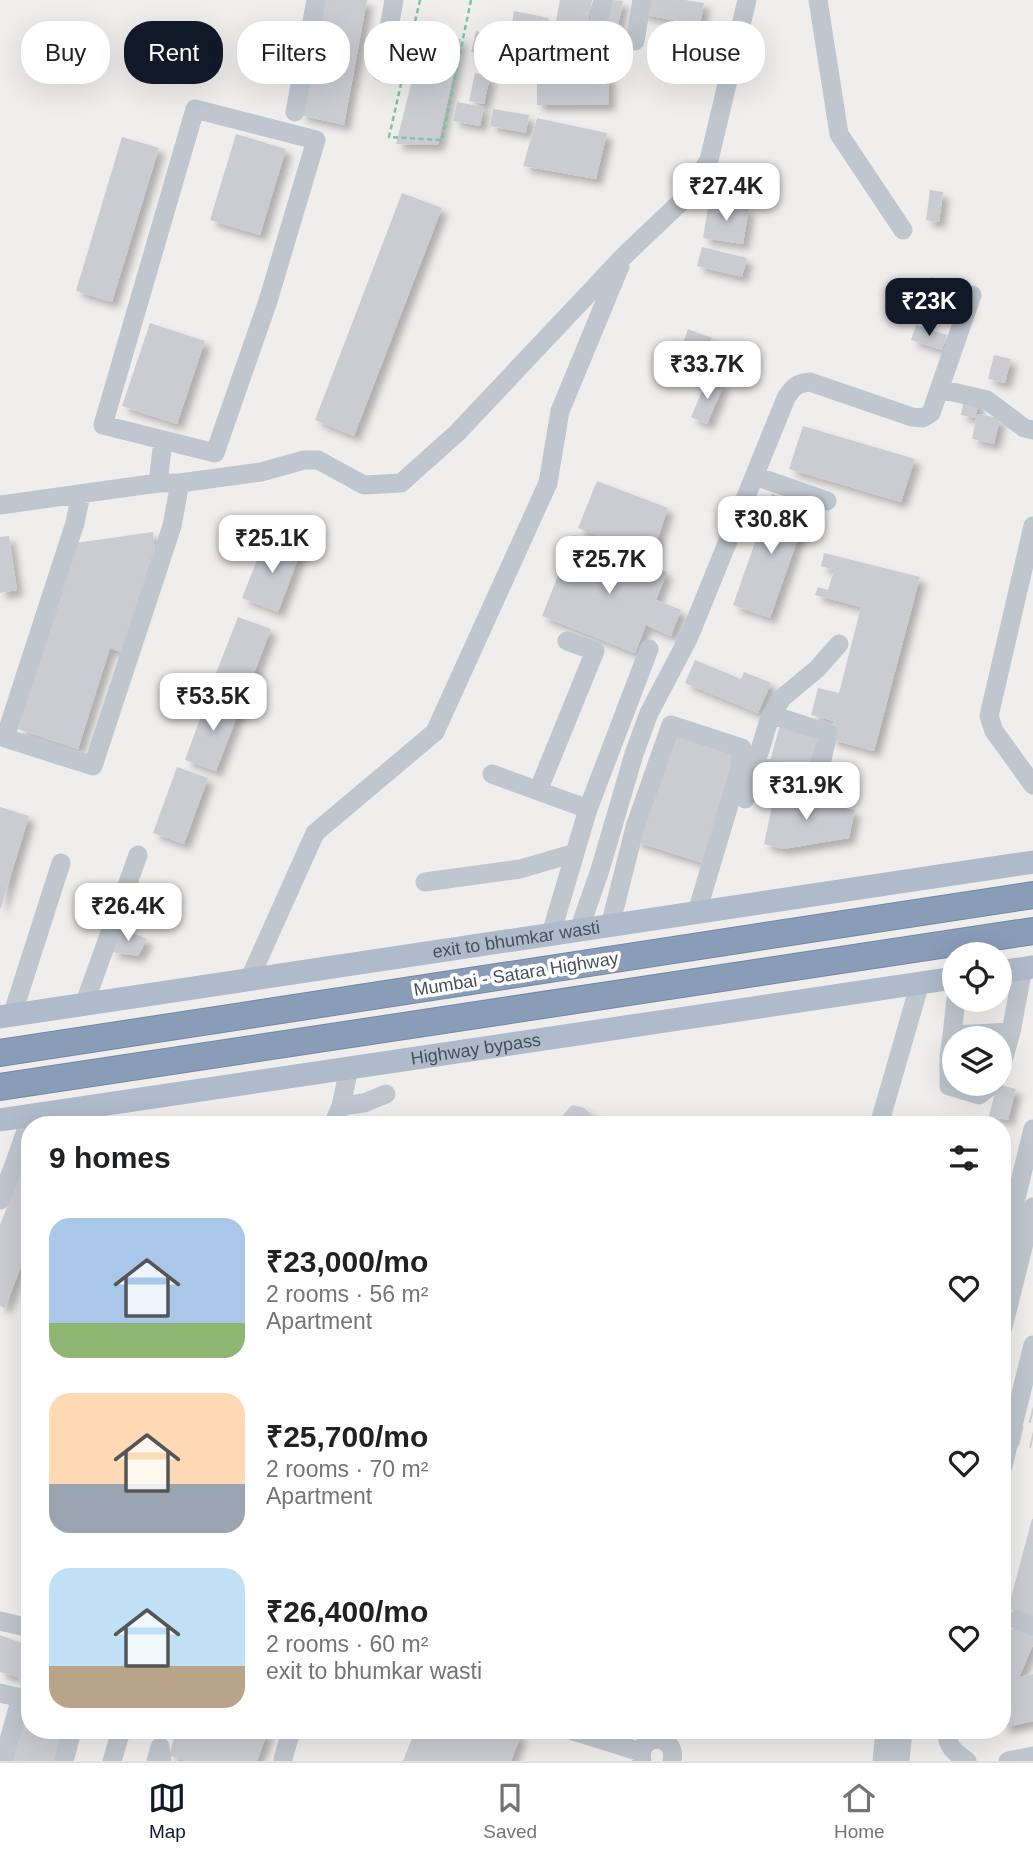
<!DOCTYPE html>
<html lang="en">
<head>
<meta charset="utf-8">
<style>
	body { margin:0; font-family:Arial,sans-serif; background:#f6f6f6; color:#202124; height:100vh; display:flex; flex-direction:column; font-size:26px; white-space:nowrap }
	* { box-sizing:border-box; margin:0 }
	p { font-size:23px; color:#757577 }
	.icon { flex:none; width:38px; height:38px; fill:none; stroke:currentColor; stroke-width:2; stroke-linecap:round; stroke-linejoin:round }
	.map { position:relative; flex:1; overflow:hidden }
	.panel { position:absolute; left:21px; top:1116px; width:990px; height:623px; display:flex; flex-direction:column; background:#fff; border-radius:28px; box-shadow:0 7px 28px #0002 }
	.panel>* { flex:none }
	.banner { position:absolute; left:21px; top:21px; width:992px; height:63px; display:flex; gap:14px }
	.buttons { position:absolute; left:942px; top:942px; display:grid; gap:14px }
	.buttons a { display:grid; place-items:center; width:70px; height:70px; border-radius:50%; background:#fff; box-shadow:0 7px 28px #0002; font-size:35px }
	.price { position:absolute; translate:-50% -60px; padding:0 16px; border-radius:14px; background:#fff; color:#222; font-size:23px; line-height:46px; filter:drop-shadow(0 2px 4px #0008) }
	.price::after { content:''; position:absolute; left:50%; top:42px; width:21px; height:16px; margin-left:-10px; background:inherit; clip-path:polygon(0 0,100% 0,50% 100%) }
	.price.current { background:#111827; color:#fff }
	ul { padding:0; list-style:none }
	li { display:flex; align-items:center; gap:21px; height:175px; padding:0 28px }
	li span { display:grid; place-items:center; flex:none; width:196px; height:140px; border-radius:21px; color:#555 }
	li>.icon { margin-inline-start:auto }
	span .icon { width:84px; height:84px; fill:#fffc; stroke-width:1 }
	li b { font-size:30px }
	h2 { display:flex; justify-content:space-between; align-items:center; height:84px; padding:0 28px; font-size:30px }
	.pill { padding:0 24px; border-radius:28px; background:#fff; box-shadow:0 7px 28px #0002; font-size:24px; line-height:63px }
	.pill.current { background:#111827; color:#fff }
	.tab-bar { display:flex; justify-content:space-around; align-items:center; height:98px; border-top:2px solid #e0e0e0; background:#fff; font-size:19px; color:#757577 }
	.tab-bar a { display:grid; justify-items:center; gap:4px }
	.tab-bar .current { color:#111827 }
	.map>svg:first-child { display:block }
	.building { fill:#cbccd2; filter:url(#shadow) }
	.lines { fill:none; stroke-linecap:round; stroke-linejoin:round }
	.minor-tunnel { stroke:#cececf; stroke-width:19; stroke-dasharray:19 10; stroke-linecap:butt }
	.highway-casing { stroke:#7587a4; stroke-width:28 }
	.path { stroke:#7ac5a7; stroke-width:2.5; stroke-dasharray:5 3.5; stroke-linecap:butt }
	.minor { stroke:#bfc6ce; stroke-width:19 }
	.major { stroke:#afbaca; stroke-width:23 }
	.highway { stroke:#899cb8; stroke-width:26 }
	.labels { text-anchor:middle; stroke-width:7; stroke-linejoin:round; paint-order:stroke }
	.street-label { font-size:18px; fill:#474f59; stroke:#fff }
</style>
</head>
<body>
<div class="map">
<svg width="1033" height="1761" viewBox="0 0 1033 1761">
	<defs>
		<filter id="shadow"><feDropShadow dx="6" dy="6" stdDeviation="3.5" flood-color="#0004"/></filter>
	</defs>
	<rect width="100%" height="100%" fill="#f0eeed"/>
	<path class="building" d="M325,0H367L344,125L300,115Z
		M560,0H592L582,52L551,46Z
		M612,0L623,1L618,25L622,26L617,56L600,53Z
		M643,0H685L704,3L700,25L640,14Z
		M514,11L549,18L543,48L509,41Z
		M476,31L500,38L495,58L471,52Z
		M424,33L461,39L438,145L396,144Z
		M475,73L490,76L484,104L469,101Z
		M537,75H609V105H537Z
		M457,102L484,107L480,126L453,121Z
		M493,109L529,115L526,133L490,126Z
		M537,118L607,133L596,179L523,166Z
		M236,134L286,149L260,235L210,220Z
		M122,137L159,148L112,302L76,291Z
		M930,190L943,192L939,222L926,220Z
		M402,193L442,208L354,436L315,420Z
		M709,202L749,208L743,244L703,238Z
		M702,247L747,258L742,277L697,266Z
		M932,277L964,288L958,307L926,296Z
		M150,323L205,341L177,424L122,406Z
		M916,325L947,335L942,350L911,340Z
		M688,329L712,338L704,359L681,350Z
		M994,355L1011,359L1005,383L988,379Z
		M708,378L724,384L707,424L691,417Z
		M964,398L979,401L975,418L961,415Z
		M977,414L1000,418L994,444L972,439Z
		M803,426L915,459L901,502L789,469Z
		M597,481L668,508L651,558L578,528Z
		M772,494L809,507L770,618L733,605Z
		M153,532L156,565L126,654L110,648L78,749L18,729L75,543Z
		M574,535L667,572L656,600L681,610L671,636L646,625L635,653L542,616Z
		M9,536L17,590L0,593V537Z
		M266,537L301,551L278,612L242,598Z
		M824,553L920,577L874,751L829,739L834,721L811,715L818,688L839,693L861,607L815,595L818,587L828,590L834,570L821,566Z
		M238,617L271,629L248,689L215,676Z
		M695,660L741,679L744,672L771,683L758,713L685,683Z
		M209,694L241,706L216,771L185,760Z
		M780,725L818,736L807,775L769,765Z
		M674,729L737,749L706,864L634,841Z
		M177,767L208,778L184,844L153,833Z
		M775,792L855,810L849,838L783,849L764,844Z
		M0,807L29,816L1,908H0Z
		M120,928L147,939L138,956L111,952Z
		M997,1084L1016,1089L1008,1120L989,1116Z
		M574,1105L584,1108L603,1125H554L571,1106Z
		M30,1170V1243L5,1308L0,1306V1225L21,1171Z
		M1032,1519H1033V1617L1008,1609Z
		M1003,1628L1033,1631V1645L1019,1677L1033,1674V1721L1003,1728Z
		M0,1635L30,1646V1731H66L58,1761H8L27,1693L18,1677L0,1672Z
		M176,1731H268L257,1761H187L169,1756Z
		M415,1731H509L521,1735L511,1761H403Z"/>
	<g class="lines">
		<path class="minor-tunnel" d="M1003,1406L1033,1414
			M1003,1432L1033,1439"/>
		<g class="highway-casing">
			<path id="highway" d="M0,1053L1033,895
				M0,1087L1033,931"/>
		</g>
		<path class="path" d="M420,0L389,137L442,140L471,0"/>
		<path class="minor" d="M818,0L839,134L903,230
			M635,41L642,0
			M591,55L603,0
			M381,72L394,0
			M195,109L316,140L268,301L215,453L103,425Z
			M295,112L316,0
			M940,389L987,400L1024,428L1033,430
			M755,476L827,501
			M158,483L163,440
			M81,494L75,523L5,738L93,766L172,526L180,483
			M0,505L158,483H180L261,472L304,460H318L364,485L401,483L457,433L624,256L686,197L709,160L747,0
			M1033,526L989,716L994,731L1033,785
			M755,765L817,782L828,733L772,715
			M492,774L588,809L551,934
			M538,791L595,651L567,641
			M745,799L769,720L776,708L782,698L817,669L839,644
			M588,809L649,649
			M425,882L520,869L575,853
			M610,926L635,827L671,725L742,748L740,768L697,912
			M579,930L600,870L634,754L649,713L689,637L786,398C793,387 797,383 810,382L912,417L923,418L931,413L972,295
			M249,980L315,833L435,732L548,483L560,411L620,266
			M956,999L952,1035L1011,1032L1023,968
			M84,1005L138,855
			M12,1016L61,863
			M952,1035L949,1056V1086L979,1095L994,1083
			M999,1075L1011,1032
			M341,1106L364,1103L386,1094
			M333,1125L341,1106L349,1068
			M879,1125L920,983
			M14,1165L31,1116
			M0,1200L14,1165L30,1162
			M1003,1251L1033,1129
			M1003,1327L1033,1207
			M1003,1466L1033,1345
			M1017,1620L1033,1626
			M0,1621L30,1628
			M0,1693L17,1697L20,1701L3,1761
			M573,1731L641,1752
			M946,1731C948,1747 954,1752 967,1761
			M283,1759L291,1731
			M64,1761L72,1731
			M112,1761L121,1731
			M156,1761L160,1747L162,1761
			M642,1761C636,1732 678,1732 672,1761
			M882,1761L885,1731
			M900,1761L903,1731
			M1008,1761L1033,1756"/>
		<g class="major">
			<path d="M999,972L1033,967"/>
			<path id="s1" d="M0,1017L1033,862"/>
			<path id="s2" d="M0,1120L954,978"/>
		</g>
		<use href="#highway" class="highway"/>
	</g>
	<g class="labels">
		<g class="street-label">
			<text dy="6" stroke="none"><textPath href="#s1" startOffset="522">exit to bhumkar wasti</textPath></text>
			<text transform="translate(516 974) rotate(-9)" y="6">Mumbai - Satara Highway</text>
			<text dy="6" stroke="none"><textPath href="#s2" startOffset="481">Highway bypass</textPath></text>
		</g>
	</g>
</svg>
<div class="buttons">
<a><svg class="icon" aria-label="locate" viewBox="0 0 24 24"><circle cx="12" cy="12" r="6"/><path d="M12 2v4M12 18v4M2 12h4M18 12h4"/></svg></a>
<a><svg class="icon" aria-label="layers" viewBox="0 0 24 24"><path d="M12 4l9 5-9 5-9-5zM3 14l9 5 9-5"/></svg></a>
</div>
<b class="price" style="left:726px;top:223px">₹27.4K</b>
<b class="price current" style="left:929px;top:338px">₹23K</b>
<b class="price" style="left:707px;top:401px">₹33.7K</b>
<b class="price" style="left:771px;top:556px">₹30.8K</b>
<b class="price" style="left:272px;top:575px">₹25.1K</b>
<b class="price" style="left:609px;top:596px">₹25.7K</b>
<b class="price" style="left:213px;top:733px">₹53.5K</b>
<b class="price" style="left:806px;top:822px">₹31.9K</b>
<b class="price" style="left:128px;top:943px">₹26.4K</b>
<div class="banner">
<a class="pill">Buy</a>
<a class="pill current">Rent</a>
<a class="pill">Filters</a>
<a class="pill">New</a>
<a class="pill">Apartment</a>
<a class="pill">House</a>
</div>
<section class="panel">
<h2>9 homes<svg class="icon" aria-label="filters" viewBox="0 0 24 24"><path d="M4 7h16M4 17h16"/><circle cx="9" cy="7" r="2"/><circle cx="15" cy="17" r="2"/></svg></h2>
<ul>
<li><span style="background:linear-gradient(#a9c7e8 75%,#8fb573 0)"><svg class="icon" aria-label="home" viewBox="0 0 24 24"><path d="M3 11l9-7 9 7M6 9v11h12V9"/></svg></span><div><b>₹23,000/mo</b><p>2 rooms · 56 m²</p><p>Apartment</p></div><svg class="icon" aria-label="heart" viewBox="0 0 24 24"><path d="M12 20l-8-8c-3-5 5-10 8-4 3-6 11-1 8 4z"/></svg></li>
<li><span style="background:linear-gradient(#ffd9b3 65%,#9aa5b1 0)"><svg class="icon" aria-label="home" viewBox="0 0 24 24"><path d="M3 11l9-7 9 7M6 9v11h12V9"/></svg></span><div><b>₹25,700/mo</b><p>2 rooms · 70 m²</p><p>Apartment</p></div><svg class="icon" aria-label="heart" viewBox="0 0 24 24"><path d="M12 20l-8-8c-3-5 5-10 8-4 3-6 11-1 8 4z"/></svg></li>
<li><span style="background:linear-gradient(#bfe0f5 70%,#b9a48a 0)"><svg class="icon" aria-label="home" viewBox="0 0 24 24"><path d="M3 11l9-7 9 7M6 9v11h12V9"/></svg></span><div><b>₹26,400/mo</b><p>2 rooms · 60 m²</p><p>exit to bhumkar wasti</p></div><svg class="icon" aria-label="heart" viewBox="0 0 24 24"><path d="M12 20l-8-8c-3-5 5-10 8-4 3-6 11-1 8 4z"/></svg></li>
</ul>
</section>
</div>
<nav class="tab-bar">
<a class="current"><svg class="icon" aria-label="map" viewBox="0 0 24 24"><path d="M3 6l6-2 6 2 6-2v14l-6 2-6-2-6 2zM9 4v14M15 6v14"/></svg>Map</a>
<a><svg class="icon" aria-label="saved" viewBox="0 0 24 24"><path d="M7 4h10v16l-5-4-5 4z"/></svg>Saved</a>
<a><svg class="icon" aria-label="home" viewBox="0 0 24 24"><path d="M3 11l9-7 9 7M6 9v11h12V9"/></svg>Home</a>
</nav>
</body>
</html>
